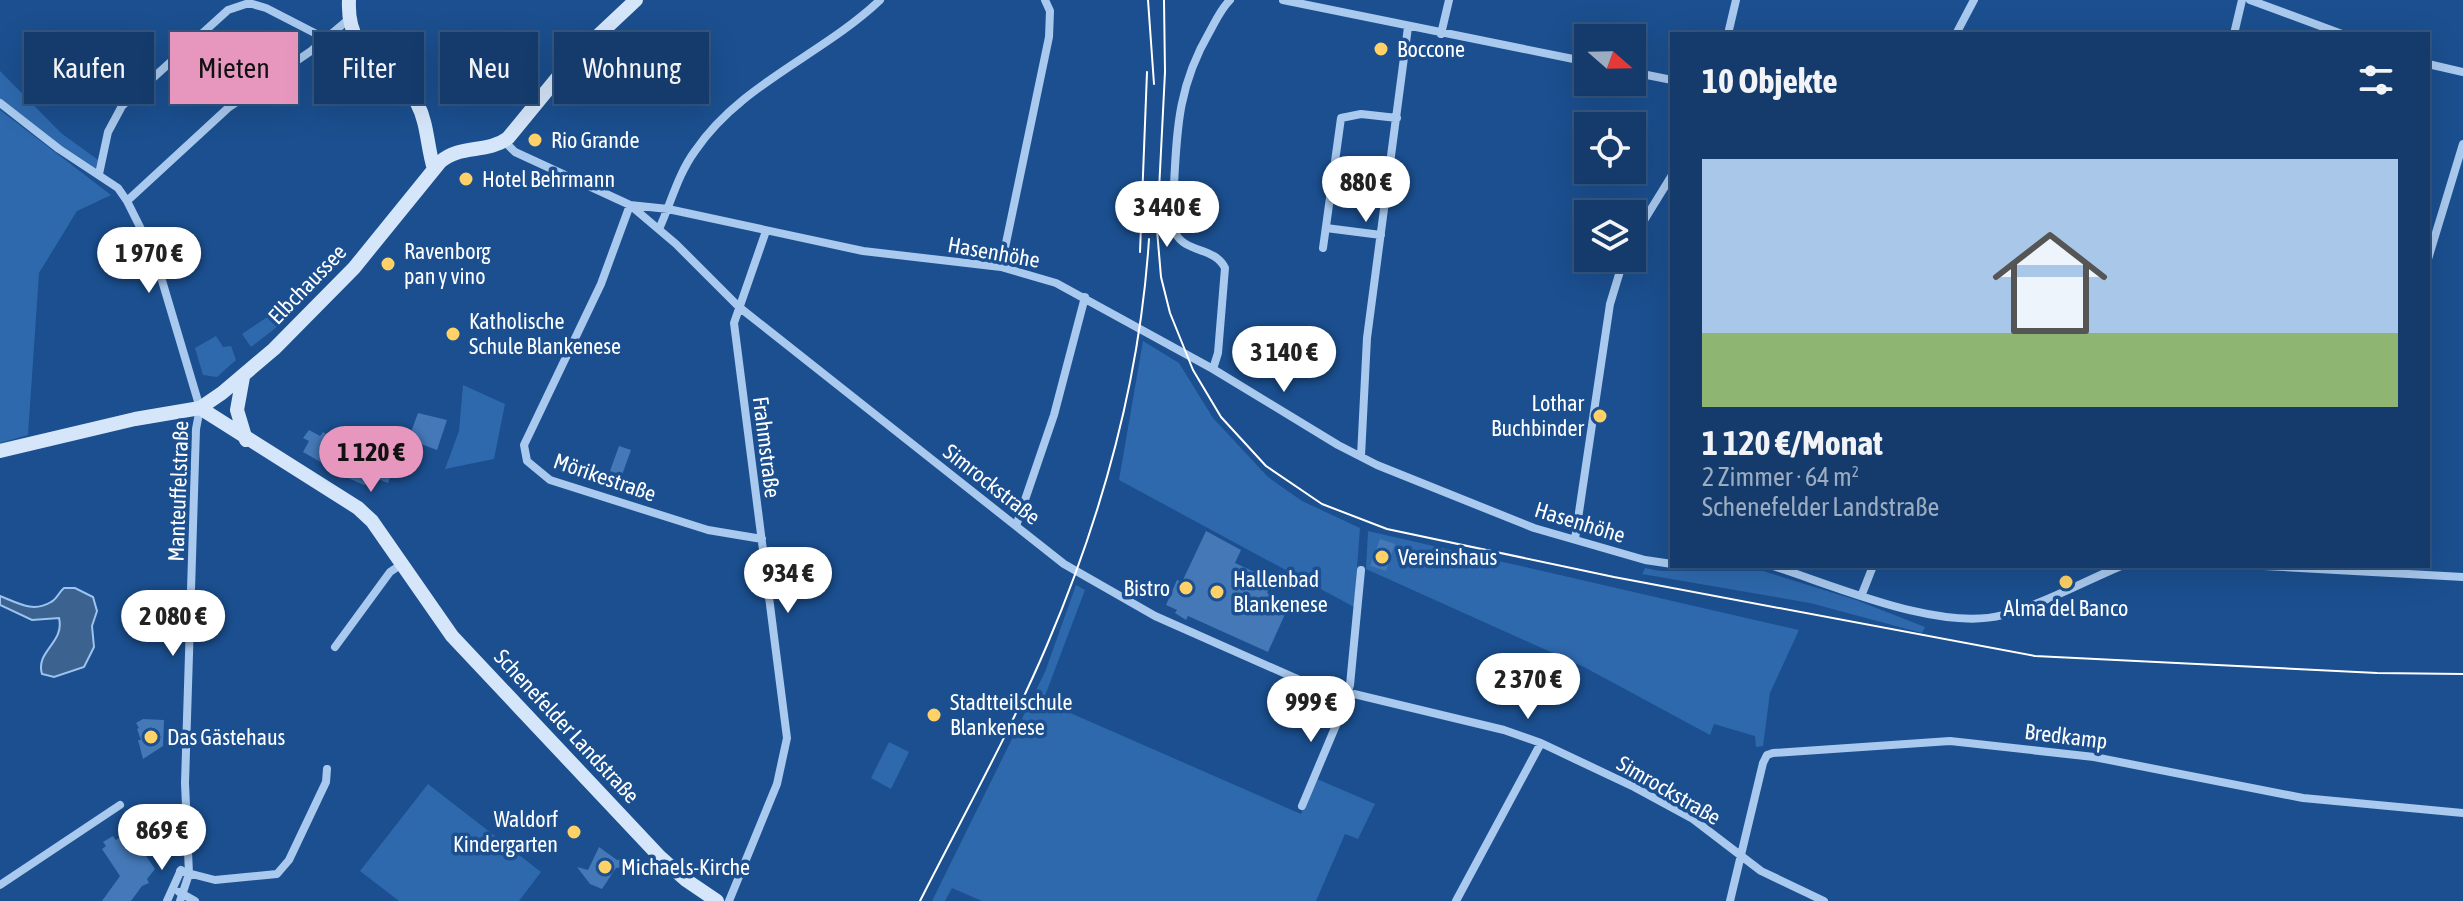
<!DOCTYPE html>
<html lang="de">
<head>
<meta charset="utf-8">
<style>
	body { margin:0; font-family:"Asap Condensed",sans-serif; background:#1d4271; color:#f1f3f6; height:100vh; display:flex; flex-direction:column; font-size:30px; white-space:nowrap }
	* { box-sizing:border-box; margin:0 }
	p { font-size:26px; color:#9dadc1 }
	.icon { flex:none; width:44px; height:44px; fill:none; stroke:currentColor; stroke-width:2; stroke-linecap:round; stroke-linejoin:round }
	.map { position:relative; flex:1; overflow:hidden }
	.drawer { position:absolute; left:1670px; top:32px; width:760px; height:536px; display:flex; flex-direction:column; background:#143b6b; border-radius:0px; box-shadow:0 8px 32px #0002,0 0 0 2px #33557e }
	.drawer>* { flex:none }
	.hud { position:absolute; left:24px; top:32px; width:760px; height:72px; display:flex; gap:16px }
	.needle { width:52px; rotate:110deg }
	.buttons { position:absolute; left:1574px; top:24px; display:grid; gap:16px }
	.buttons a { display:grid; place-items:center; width:72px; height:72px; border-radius:0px; background:#143b6b; box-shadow:0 8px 32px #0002,0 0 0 2px #33557e; font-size:40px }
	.price { position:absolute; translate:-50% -68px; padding:0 18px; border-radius:28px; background:#fff; color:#222; font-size:26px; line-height:52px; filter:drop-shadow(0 2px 4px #0008) }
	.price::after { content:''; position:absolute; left:50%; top:48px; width:24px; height:18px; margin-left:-12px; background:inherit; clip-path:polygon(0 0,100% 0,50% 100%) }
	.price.on { background:#e797bd; color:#111 }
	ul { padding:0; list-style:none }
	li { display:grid; align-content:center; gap:16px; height:424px; padding:0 32px }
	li+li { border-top:2px solid #33557e }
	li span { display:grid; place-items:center; height:248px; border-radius:0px; color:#555 }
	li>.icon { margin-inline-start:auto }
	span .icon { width:144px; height:144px; fill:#fffc; stroke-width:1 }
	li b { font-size:34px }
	h2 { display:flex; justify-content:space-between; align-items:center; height:96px; padding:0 32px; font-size:34px }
	.chip { padding:0 28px; border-radius:0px; background:#143b6b; box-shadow:0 8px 32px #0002,0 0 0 2px #33557e; font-size:28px; line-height:72px }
	.chip.on { background:#e797bd; color:#111 }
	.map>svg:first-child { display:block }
	.green { fill:#2e69ad }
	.water { fill:#3c6290; stroke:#9cc4f0; stroke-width:2 }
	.building { fill:#4478b7 }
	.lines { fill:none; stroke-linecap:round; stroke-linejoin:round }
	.street { stroke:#a9c9ee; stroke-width:8 }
	.secondary { stroke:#d6e6fa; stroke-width:14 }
	.tram { stroke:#fff; stroke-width:2 }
	.poi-dot { fill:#ffd166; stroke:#1b4f8f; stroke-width:3 }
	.labels { text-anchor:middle; stroke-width:7; stroke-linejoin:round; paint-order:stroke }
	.poi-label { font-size:22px; fill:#fff; stroke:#1b4f8f; text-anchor:start }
	.street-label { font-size:22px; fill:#fff; stroke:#1b4f8f }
</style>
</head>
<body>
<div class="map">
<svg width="2463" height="901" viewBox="0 0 2463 901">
	<rect width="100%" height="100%" fill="#1b4f8f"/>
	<path class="green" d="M0,71L61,133L101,162L99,174L0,103Z
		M0,110L111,195L77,211L39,273L28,435L0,443Z
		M276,311L291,316L251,347L242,334Z
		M216,336L223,347L231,346L236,360L217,377L203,375L195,348Z
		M1143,341L1179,363L1213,418L1268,477L1302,501L1360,528L1354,607L1119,480Z
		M463,385L505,404L494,459L445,469L459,431Z
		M1368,531L1799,630L1770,693L1763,746L1756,747L1755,736L1714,724L1710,735L1584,667L1366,569Z
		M1645,568L1660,571H1763L1856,600L1925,627L1922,633L1810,603L1642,574Z
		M1076,585L1085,590L1043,701L1301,814L1317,779L1375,804L1358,839L1345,834L1316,901H982L952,888L945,901H932L1045,672Z
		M889,742L909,752L891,789L871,778Z
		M428,784L541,872L519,901H399L360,871Z"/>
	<path class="water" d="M64,588H75L93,597L97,611L92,626L94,647L84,667L54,677L42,674C35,651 65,643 59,618L32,620L0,605V596C18,603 33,613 51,602C57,599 59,592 64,588Z"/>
	<path class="building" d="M418,413L447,420L437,450L421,444L419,450L401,445L406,430L411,432Z
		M309,430L320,436L323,432L337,441L324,464L303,452L309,441L303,438Z
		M619,446L631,450L622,475L610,471Z
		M365,447L381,458L384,472L391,475L388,483L380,480L364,485L348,478V458Z
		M1206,531L1241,550L1235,563L1272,580L1267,593L1290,603L1268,652L1188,616L1186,620L1175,613L1177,610L1166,605L1177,580L1182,582Z
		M1380,539L1395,544L1386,571L1370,566Z
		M143,719L164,720L163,746L143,759L138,740H141L137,729L139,728L136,723Z
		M129,831L155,869L147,879L149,883L142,886L131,901H102L120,876L102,849L106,846L103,842L113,836L116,840Z
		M599,847L617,860L624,858V867L616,868L602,889L590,884L577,867L588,870Z"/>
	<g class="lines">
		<path class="street" d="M1283,0L1588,62
			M2250,0L2342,34
			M1441,34L1449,0
			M1728,34L1736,0
			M1956,34L1974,0
			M2234,34L2242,0
			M2428,64L2463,72
			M1632,72L1672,80
			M0,103L59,149L118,188L127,201L155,257L200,408L196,429L185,783L189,874L180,901
			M504,141L515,152L630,205L668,209L863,251L1001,267L1056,283L1213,369L1338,445L1377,465L1534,528L1645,560L1672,564
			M99,174L108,132L122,106L228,10L249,3L266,8L338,45L348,46L357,43
			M127,201L228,108L311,51L349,19
			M630,205L676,244L739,307L1064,564L1155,616L1304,682L1504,730L1541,743L1634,787L1693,819L1761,871L1824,901
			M630,205L601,284L524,445L527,461L550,480L708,530L762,539
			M1326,228L1381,235
			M659,229C671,203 678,174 695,151C740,84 822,55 880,0
			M1632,240L1672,175
			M1323,248L1341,118L1361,114L1397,118
			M2428,259L2463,144
			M1001,267L1049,37L1050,11L1045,0
			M1213,369L1218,353L1225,268C1215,247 1186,253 1176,234C1169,221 1173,199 1174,185C1177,125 1179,84 1210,31C1216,20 1221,9 1230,0
			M1361,456L1367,338L1408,27
			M1016,526L1054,415L1085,297
			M1575,539L1610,304L1624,258
			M1773,566C1836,586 1939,632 2003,615C2043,604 2083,582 2121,566
			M2264,566L2463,577
			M1862,594L1873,566
			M335,647L390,572L402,564
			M1302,806L1342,711L1350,685L1361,570
			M180,871L215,880L277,874L289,860L326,782L327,769
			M0,885L120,805
			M179,892L195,901
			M167,901L181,870
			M729,901L777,784L787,738L734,323L766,231
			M1456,901L1541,743
			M1730,901L1763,763L1767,755L1773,753L1950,741L2094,757L2303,798L2463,813"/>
		<path class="secondary" d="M349,0C346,60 392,60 417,103C428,124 427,147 434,169
			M243,377L237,410L246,440
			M200,408L358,508L372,521L452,636L660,857L686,880L717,901
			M0,451L135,419L200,408L222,393L274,349L354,268L440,162C460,144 487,154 508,138L572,60L636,0"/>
		<path class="tram" d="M1148,0L1154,84
			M1164,0L1165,72L1157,230L1161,277L1170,313L1193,370L1221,417L1266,466L1322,504L1387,529L1614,577L2035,656L2377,673L2463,674
			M1140,252L1147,72
			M920,901C963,816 1010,732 1047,645C1102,516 1140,379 1149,239"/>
	</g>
	<g class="poi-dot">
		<circle cx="1381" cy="49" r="8"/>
		<circle cx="535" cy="140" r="8"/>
		<circle cx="466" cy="179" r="8"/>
		<circle cx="388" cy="264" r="8"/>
		<circle cx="453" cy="334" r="8"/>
		<circle cx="1600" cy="416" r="8"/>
		<circle cx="1382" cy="557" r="8"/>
		<circle cx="2066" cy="582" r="8"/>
		<circle cx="1186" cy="588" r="8"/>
		<circle cx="1217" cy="592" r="8"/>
		<circle cx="934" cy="715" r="8"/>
		<circle cx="151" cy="737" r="8"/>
		<circle cx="574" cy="832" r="8"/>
		<circle cx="605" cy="867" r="8"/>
	</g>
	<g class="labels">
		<g class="poi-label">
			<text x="1397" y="57">Boccone</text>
			<text x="551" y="148">Rio Grande</text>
			<text x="482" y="187">Hotel Behrmann</text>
			<text x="404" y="259">Ravenborg<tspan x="404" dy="25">pan y vino</tspan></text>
			<text x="469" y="329">Katholische<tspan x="469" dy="25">Schule Blankenese</tspan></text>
			<text x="1584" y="411" text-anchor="end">Lothar<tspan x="1584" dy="25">Buchbinder</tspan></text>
			<text x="1398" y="565">Vereinshaus</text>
			<text x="1233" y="587">Hallenbad<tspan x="1233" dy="25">Blankenese</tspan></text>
			<text x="1170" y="596" text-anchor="end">Bistro</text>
			<text x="2066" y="616" text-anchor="middle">Alma del Banco</text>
			<text x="950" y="710">Stadtteilschule<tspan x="950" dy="25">Blankenese</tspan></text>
			<text x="167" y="745">Das Gästehaus</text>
			<text x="558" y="827" text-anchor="end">Waldorf<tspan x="558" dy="25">Kindergarten</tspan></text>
			<text x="621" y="875">Michaels-Kirche</text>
		</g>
		<g class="street-label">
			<text transform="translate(994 252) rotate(10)" y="8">Hasenhöhe</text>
			<text transform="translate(307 284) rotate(-46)" y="8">Elbchaussee</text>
			<text transform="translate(767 447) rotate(83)" y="8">Frahmstraße</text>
			<text transform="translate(605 477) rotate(19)" y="8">Mörikestraße</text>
			<text transform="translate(992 484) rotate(38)" y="8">Simrockstraße</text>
			<text transform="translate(178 491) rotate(-88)" y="8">Manteuffelstraße</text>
			<text transform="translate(1580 522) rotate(17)" y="8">Hasenhöhe</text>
			<text transform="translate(567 726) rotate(47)" y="8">Schenefelder Landstraße</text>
			<text transform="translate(2066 736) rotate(7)" y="8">Bredkamp</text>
			<text transform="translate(1669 790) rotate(30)" y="8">Simrockstraße</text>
		</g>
	</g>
</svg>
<div class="buttons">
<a><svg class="needle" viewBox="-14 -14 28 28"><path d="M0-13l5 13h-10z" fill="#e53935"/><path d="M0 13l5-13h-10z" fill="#9dadc1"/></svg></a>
<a><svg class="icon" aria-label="locate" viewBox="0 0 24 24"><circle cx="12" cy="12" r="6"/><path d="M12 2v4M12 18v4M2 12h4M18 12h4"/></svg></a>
<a><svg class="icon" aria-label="layers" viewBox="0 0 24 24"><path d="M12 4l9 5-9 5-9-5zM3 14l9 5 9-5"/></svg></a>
</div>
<b class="price" style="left:1366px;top:224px">880 €</b>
<b class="price" style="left:1167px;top:249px">3 440 €</b>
<b class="price" style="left:149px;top:295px">1 970 €</b>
<b class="price" style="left:1284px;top:394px">3 140 €</b>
<b class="price on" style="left:371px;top:494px">1 120 €</b>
<b class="price" style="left:788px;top:615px">934 €</b>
<b class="price" style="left:173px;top:658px">2 080 €</b>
<b class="price" style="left:1528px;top:721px">2 370 €</b>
<b class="price" style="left:1311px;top:744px">999 €</b>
<b class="price" style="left:162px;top:872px">869 €</b>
<div class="hud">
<a class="chip">Kaufen</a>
<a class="chip on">Mieten</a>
<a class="chip">Filter</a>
<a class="chip">Neu</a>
<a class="chip">Wohnung</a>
</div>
<section class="drawer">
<h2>10 Objekte<svg class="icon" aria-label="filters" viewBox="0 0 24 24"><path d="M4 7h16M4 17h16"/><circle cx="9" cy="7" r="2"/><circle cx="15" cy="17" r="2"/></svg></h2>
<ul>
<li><span style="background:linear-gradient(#a9c7e8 70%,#8fb573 0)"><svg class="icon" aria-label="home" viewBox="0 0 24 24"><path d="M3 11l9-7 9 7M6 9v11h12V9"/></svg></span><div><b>1 120 €/Monat</b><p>2 Zimmer · 64 m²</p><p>Schenefelder Landstraße</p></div></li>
</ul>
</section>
</div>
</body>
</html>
